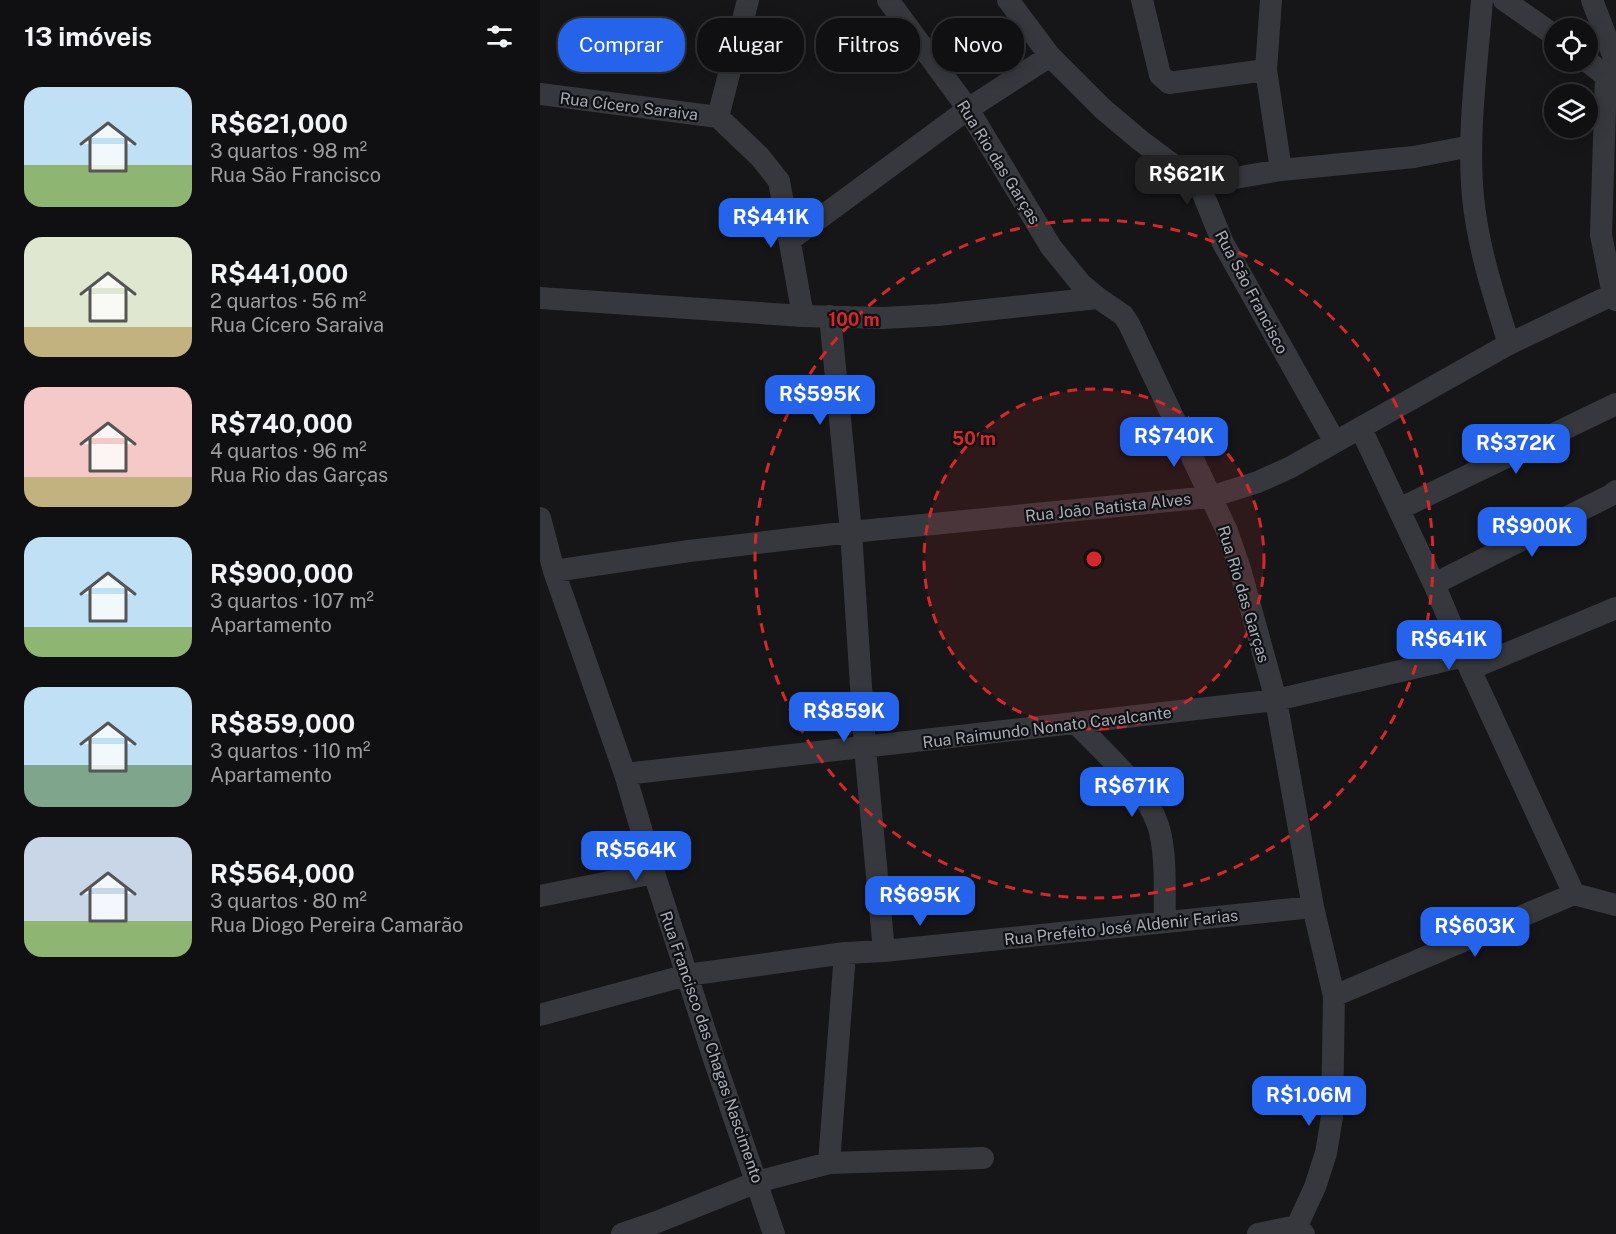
<!DOCTYPE html>
<html lang="pt">
<head>
<meta charset="utf-8">
<style>
	body { margin:0; font-family:"Public Sans",sans-serif; background:#19191b; color:#f1f3f6; height:100vh; display:flex; flex-direction:column; font-size:22px; white-space:nowrap }
	* { box-sizing:border-box; margin:0 }
	p { font-size:20px; color:#9c9d9f }
	.icon { flex:none; width:33px; height:33px; fill:none; stroke:currentColor; stroke-width:2; stroke-linecap:round; stroke-linejoin:round }
	.map { position:relative; flex:1; overflow:hidden }
	.side { display:flex; flex-direction:column; background:#101012; width:540px }
	.side>* { flex:none }
	.guide { position:absolute; left:18px; top:18px; width:570px; height:54px; display:flex; gap:12px }
	.tools { position:absolute; left:1004px; top:18px; display:grid; gap:12px }
	.tools a { display:grid; place-items:center; width:54px; height:54px; border-radius:50%; background:#101012; box-shadow:0 3px 15px #0003,0 0 0 2px #303032; font-size:30px }
	.price { position:absolute; translate:-50% -51px; padding:0 14px; border-radius:12px; background:#2563eb; color:#fff; font-size:20px; line-height:39px; filter:drop-shadow(0 2px 3px #0008) }
	.price::after { content:''; position:absolute; left:50%; top:36px; width:18px; height:14px; margin-left:-9px; background:inherit; clip-path:polygon(0 0,100% 0,50% 100%) }
	.price.selected { background:#222; color:#fff }
	ul { padding:0; list-style:none }
	li { display:flex; align-items:center; gap:18px; height:150px; padding:0 24px }
	li span { display:grid; place-items:center; flex:none; width:168px; height:120px; border-radius:18px; color:#555 }
	li>.icon { margin-inline-start:auto }
	span .icon { width:72px; height:72px; fill:#fffc; stroke-width:1 }
	li b { font-size:26px }
	h2 { display:flex; justify-content:space-between; align-items:center; height:72px; padding:0 24px; font-size:26px }
	.tag { padding:0 21px; border-radius:24px; background:#101012; box-shadow:0 3px 15px #0003,0 0 0 2px #303032; font-size:21px; line-height:54px }
	.tag.selected { background:#2563eb; color:#fff }
	main { display:flex; flex:1; min-height:0 }
	.map>svg:first-child { display:block }
	.lines { fill:none; stroke-linecap:round; stroke-linejoin:round }
	.minor { stroke:#37383d; stroke-width:22 }
	.ring { fill:none; stroke:#d62828; stroke-width:3; stroke-dasharray:10 8 }
	.labels { text-anchor:middle; stroke-width:4.5; stroke-linejoin:round; paint-order:stroke }
	.street-label { font-size:16px; fill:#a8adb8; stroke:#111113 }
	.centre { fill:#d62828; stroke:#111113; stroke-width:3 }
	.ring-label { font-size:18px; text-anchor:middle; font-weight:bold; fill:#d62828; stroke:#111113; stroke-width:4.5; stroke-linejoin:round; paint-order:stroke }
</style>
</head>
<body>
<main>
<section class="side">
<h2>13 imóveis<svg class="icon" aria-label="filters" viewBox="0 0 24 24"><path d="M4 7h16M4 17h16"/><circle cx="9" cy="7" r="2"/><circle cx="15" cy="17" r="2"/></svg></h2>
<ul>
<li><span style="background:linear-gradient(#bfe0f5 65%,#8fb573 0)"><svg class="icon" aria-label="home" viewBox="0 0 24 24"><path d="M3 11l9-7 9 7M6 9v11h12V9"/></svg></span><div><b>R$621,000</b><p>3 quartos · 98 m²</p><p>Rua São Francisco</p></div></li>
<li><span style="background:linear-gradient(#dfe7d0 75%,#c2b280 0)"><svg class="icon" aria-label="home" viewBox="0 0 24 24"><path d="M3 11l9-7 9 7M6 9v11h12V9"/></svg></span><div><b>R$441,000</b><p>2 quartos · 56 m²</p><p>Rua Cícero Saraiva</p></div></li>
<li><span style="background:linear-gradient(#f6c9c9 75%,#c2b280 0)"><svg class="icon" aria-label="home" viewBox="0 0 24 24"><path d="M3 11l9-7 9 7M6 9v11h12V9"/></svg></span><div><b>R$740,000</b><p>4 quartos · 96 m²</p><p>Rua Rio das Garças</p></div></li>
<li><span style="background:linear-gradient(#bfe0f5 75%,#8fb573 0)"><svg class="icon" aria-label="home" viewBox="0 0 24 24"><path d="M3 11l9-7 9 7M6 9v11h12V9"/></svg></span><div><b>R$900,000</b><p>3 quartos · 107 m²</p><p>Apartamento</p></div></li>
<li><span style="background:linear-gradient(#bfe0f5 65%,#7fa58c 0)"><svg class="icon" aria-label="home" viewBox="0 0 24 24"><path d="M3 11l9-7 9 7M6 9v11h12V9"/></svg></span><div><b>R$859,000</b><p>3 quartos · 110 m²</p><p>Apartamento</p></div></li>
<li><span style="background:linear-gradient(#c9d6e8 70%,#8fb573 0)"><svg class="icon" aria-label="home" viewBox="0 0 24 24"><path d="M3 11l9-7 9 7M6 9v11h12V9"/></svg></span><div><b>R$564,000</b><p>3 quartos · 80 m²</p><p>Rua Diogo Pereira Camarão</p></div></li>
</ul>
</section>
<div class="map">
<svg width="1076" height="1234" viewBox="0 0 1076 1234">
	<rect width="100%" height="100%" fill="#161618"/>
	<g class="lines">
		<path class="minor" d="M348,0L428,109L511,247L541,284L558,298L583,315L589,324L687,531L700,569L736,700L773,907L794,996L792,1117L786,1153L775,1187L757,1226L764,1234
			M468,0L510,56L563,109L601,141L659,184L683,243L795,442
			M602,0L620,75L629,83L726,70
			M731,0L726,70L741,170
			M942,0C937,65 927,132 933,197C938,248 954,296 969,344
			M964,0L1014,35
			M1052,0L1076,63
			M1047,61L1066,76L1076,72
			M1066,76L1061,235L1073,295L1076,300
			M0,94L178,117
			M178,117L220,157L239,181L263,316
			M178,117L208,0
			M659,184L741,170L874,157L931,146
			M250,240L428,109L510,56
			M0,298L263,316L343,318L398,315L558,298
			M290,316L311,532L325,748L344,951
			M821,429L894,584L930,669L1034,894
			M859,509L1076,404
			M0,518L14,571L85,774L114,873L174,1059L234,1234
			M14,571L149,551L311,532L670,497L718,482L751,467L969,344L1076,293
			M894,584L1071,495L1076,491
			M930,669L1076,608
			M536,723C563,752 605,787 618,825C627,853 624,892 625,922
			M85,774L736,700L925,656
			M0,896L114,873
			M794,996L1034,894L1076,905
			M0,1015L147,975L305,953L344,951L773,907
			M289,1163L305,953
			M82,1234L117,1222L217,1182L289,1163L443,1158
			M718,1234L757,1226"/>
	</g>
	<circle cx="554" cy="559" r="170" fill="#d62828" fill-opacity=".12"/>
	<g class="ring">
		<circle cx="554" cy="559" r="170"/>
		<circle cx="554" cy="559" r="339"/>
	</g>
	<g class="labels">
		<g class="street-label">
			<text transform="translate(89 106) rotate(7)" y="6">Rua Cícero Saraiva</text>
			<text transform="translate(459 162) rotate(58)" y="6">Rua Rio das Garças</text>
			<text transform="translate(712 292) rotate(62)" y="6">Rua São Francisco</text>
			<text transform="translate(568 507) rotate(-6)" y="6">Rua João Batista Alves</text>
			<text transform="translate(704 594) rotate(73)" y="6">Rua Rio das Garças</text>
			<text transform="translate(507 727) rotate(-7)" y="6">Rua Raimundo Nonato Cavalcante</text>
			<text transform="translate(581 927) rotate(-6)" y="6">Rua Prefeito José Aldenir Farias</text>
			<text transform="translate(172 1047) rotate(71)" y="6">Rua Francisco das Chagas Nascimento</text>
		</g>
	</g>
	<circle cx="554" cy="559" r="9" class="centre"/>
	<g class="ring-label">
		<text x="314" y="326">100 m</text>
		<text x="434" y="445">50 m</text>
	</g>
</svg>
<div class="tools">
<a><svg class="icon" aria-label="locate" viewBox="0 0 24 24"><circle cx="12" cy="12" r="6"/><path d="M12 2v4M12 18v4M2 12h4M18 12h4"/></svg></a>
<a><svg class="icon" aria-label="layers" viewBox="0 0 24 24"><path d="M12 4l9 5-9 5-9-5zM3 14l9 5 9-5"/></svg></a>
</div>
<b class="price selected" style="left:647px;top:206px">R$621K</b>
<b class="price" style="left:231px;top:249px">R$441K</b>
<b class="price" style="left:280px;top:426px">R$595K</b>
<b class="price" style="left:634px;top:468px">R$740K</b>
<b class="price" style="left:976px;top:475px">R$372K</b>
<b class="price" style="left:992px;top:558px">R$900K</b>
<b class="price" style="left:909px;top:671px">R$641K</b>
<b class="price" style="left:304px;top:743px">R$859K</b>
<b class="price" style="left:592px;top:818px">R$671K</b>
<b class="price" style="left:96px;top:882px">R$564K</b>
<b class="price" style="left:380px;top:927px">R$695K</b>
<b class="price" style="left:935px;top:958px">R$603K</b>
<b class="price" style="left:769px;top:1127px">R$1.06M</b>
<div class="guide">
<a class="tag selected">Comprar</a>
<a class="tag">Alugar</a>
<a class="tag">Filtros</a>
<a class="tag">Novo</a>
</div>
</div>
</main>
</body>
</html>
